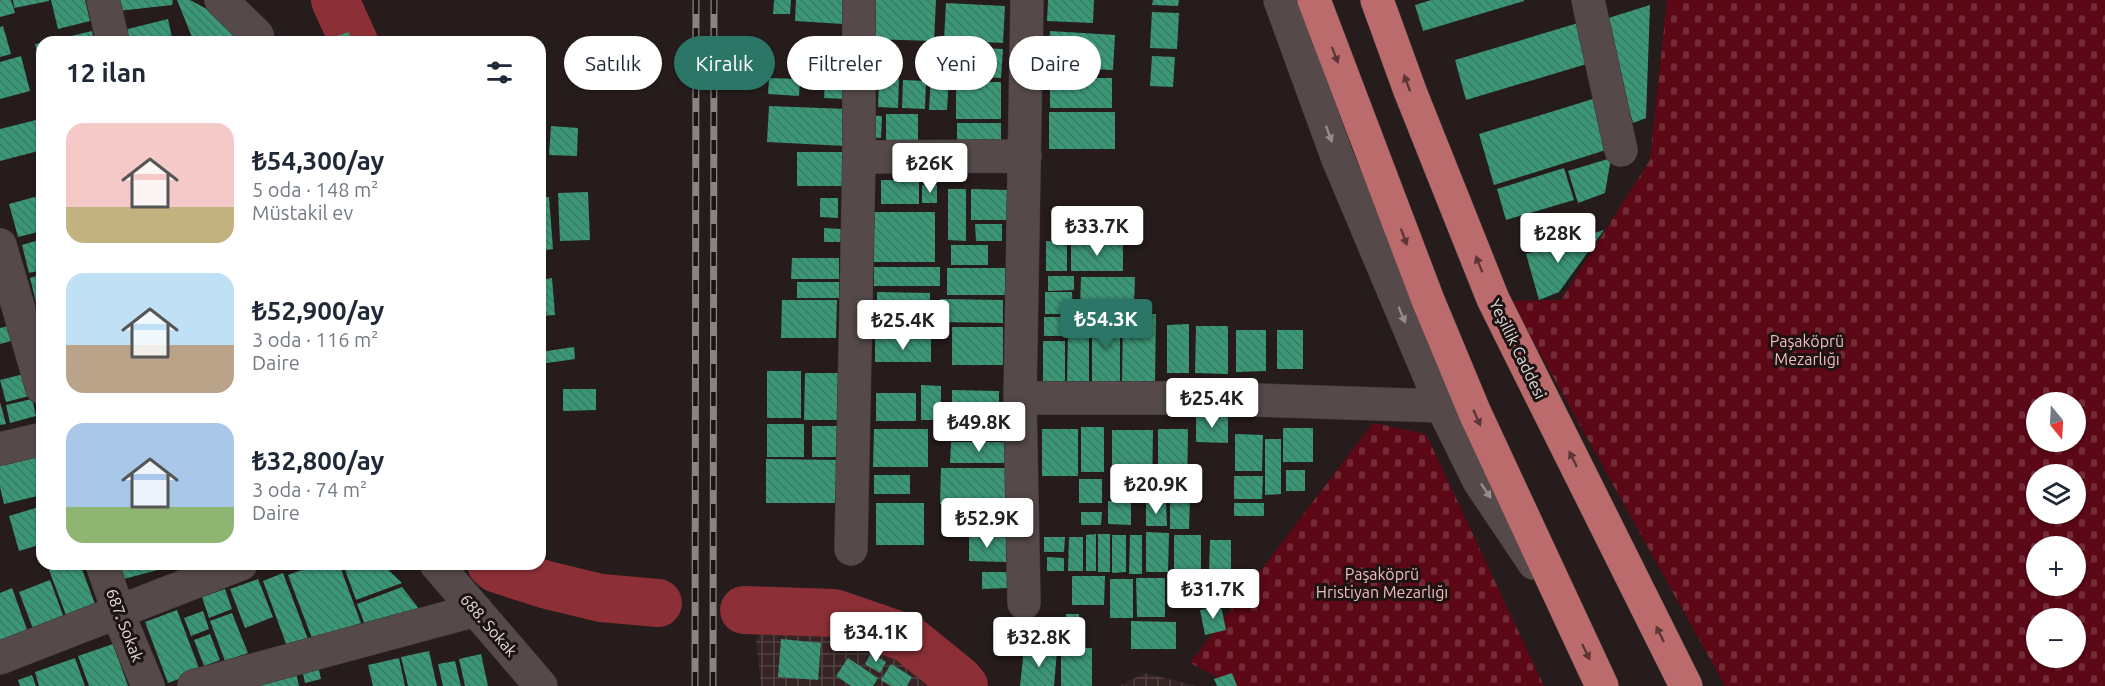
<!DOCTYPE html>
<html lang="tr">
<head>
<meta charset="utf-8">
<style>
	body { margin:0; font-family:Ubuntu,sans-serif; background:#f2f2f3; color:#1f2937; height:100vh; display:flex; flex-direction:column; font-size:22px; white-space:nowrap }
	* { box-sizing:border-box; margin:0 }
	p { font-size:20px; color:#747a83 }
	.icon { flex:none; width:33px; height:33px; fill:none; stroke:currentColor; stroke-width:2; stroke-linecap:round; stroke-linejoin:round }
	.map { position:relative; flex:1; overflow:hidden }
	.panel { position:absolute; left:36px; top:36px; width:510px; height:534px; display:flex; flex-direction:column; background:#fff; border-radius:18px; box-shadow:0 2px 4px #0004 }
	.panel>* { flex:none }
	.guide { position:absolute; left:564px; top:36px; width:570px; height:54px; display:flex; gap:12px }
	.needle { width:39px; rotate:162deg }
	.fabs { position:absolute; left:2026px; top:392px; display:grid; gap:12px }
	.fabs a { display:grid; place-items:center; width:60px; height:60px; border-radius:50%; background:#fff; box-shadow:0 2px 4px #0004; font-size:30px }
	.price { position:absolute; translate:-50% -51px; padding:0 14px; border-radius:6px; background:#fff; color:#222; font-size:20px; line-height:39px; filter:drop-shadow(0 2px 3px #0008) }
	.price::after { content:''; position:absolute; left:50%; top:36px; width:18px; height:14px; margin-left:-9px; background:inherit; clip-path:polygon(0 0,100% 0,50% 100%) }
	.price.current { background:#2c7668; color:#fff }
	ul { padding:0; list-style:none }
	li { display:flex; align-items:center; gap:18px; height:150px; padding:0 30px }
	li span { display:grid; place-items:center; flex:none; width:168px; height:120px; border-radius:18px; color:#555 }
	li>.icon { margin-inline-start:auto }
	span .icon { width:72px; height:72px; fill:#fffc; stroke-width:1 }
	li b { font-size:26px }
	h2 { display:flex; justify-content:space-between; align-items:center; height:72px; padding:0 30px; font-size:26px }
	.chip { padding:0 21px; border-radius:27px; background:#fff; box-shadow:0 2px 4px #0004; font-size:21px; line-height:54px }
	.chip.current { background:#2c7668; color:#fff }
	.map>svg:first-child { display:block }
	.industrial { fill:url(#industrial-grid) }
	.cemetery { fill:url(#cemetery-stones); fill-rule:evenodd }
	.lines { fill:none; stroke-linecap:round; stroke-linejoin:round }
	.river { stroke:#8c2f36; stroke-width:48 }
	.building { fill:url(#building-back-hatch) }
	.street-casing { stroke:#3e3636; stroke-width:34 }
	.secondary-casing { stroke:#3e3636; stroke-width:34 }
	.highway-casing { stroke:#3e3636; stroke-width:34 }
	.street { stroke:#554949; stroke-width:33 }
	.secondary { stroke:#554949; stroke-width:33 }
	.highway { stroke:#bb6b6c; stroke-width:33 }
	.rail-casing { stroke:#8b8282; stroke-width:7 }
	.rail { stroke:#1d1313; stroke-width:4.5; stroke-dasharray:14; stroke-linecap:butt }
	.oneway { fill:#5c3637 }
	.oneway2 { fill:#968c8c }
	.labels { text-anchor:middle; stroke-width:6; stroke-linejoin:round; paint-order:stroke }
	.park-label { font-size:16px; fill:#f2bcbb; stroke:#1d1313 }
	.street-label { font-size:16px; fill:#e5dddd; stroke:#1d1313 }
</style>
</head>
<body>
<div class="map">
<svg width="2105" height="686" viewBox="0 0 2105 686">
	<defs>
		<pattern id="industrial-grid" width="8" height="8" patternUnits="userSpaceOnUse" patternTransform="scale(1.5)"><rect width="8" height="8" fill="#352423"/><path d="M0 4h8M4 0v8" fill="none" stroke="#524342"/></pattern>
		<pattern id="cemetery-stones" width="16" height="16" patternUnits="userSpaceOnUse" patternTransform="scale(1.5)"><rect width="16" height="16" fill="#5c0816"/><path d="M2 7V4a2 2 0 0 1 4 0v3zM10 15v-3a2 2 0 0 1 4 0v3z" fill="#732c37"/></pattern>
		<pattern id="building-back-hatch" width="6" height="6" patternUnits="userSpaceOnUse" patternTransform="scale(1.5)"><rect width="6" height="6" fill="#3a9777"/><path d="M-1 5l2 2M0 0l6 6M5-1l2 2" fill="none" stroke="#3e7964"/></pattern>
	</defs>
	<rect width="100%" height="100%" fill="#261c1c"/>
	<path class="industrial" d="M771,626L859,639L926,667L945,686H761L756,639Z
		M1144,673L1196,686H1120Z"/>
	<path class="cemetery" d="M1667,0H2105V686H1725L1511,301L1561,300L1650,160ZM2037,402H2076V441H2037ZM2037,474H2076V513H2037ZM2037,546H2076V585H2037ZM2037,618H2076V657H2037Z
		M1373,423L1426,434L1544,686H1234L1190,663Z"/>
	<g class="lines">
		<path class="river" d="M335,0L354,42
			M491,564L497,569L547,585L601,598L658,603
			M744,610L834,613L907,638L959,680L964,686"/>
	</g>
	<path class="building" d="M0,0H11L15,13L0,17Z
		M13,0H49V1L14,8Z
		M51,0H85L90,21L58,29Z
		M114,0H173L172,5L118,11Z
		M177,0H190L218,15L241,42H194Z
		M774,0H791L790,14H773Z
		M796,0H844L843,24L795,21Z
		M872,0H936L934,41L870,39Z
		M1048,0H1094L1093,23L1047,21Z
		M1153,0H1179L1178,6L1152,5Z
		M1431,0H1524V1L1423,31L1415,5Z
		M946,3L1005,6L1003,43L944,40Z
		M1650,5L1646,118L1633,123L1602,20Z
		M1152,12L1179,13L1177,49L1150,48Z
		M168,19L173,42H119L116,32Z
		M1578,23L1590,63L1466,100L1455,60Z
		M3,26L11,54L0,57V27Z
		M92,31L94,42H50V41Z
		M1050,31L1115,35L1113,70L1048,67Z
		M349,32L352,42H333L331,38Z
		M42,43V68H41L35,44Z
		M961,47L1003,49L1001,78L959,76Z
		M21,56L30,91L0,99V62Z
		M1152,56L1175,57L1173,87L1150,86Z
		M810,59L821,60V72H809Z
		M826,59L847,60L845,99L824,98Z
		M540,66L545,67L542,135H540Z
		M931,75L949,76L947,110H929Z
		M769,78L800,79L799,96L768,94Z
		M879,78L899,79L898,108L878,107Z
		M1050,78H1112V108H1050Z
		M903,80L926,81L925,109L902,108Z
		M956,82H1001V119H956Z
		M1596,98L1606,150L1494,185L1479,134Z
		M769,106L847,109L845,146L767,142Z
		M1049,112H1115V149H1049Z
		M886,114H918V147H886Z
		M866,115L882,116L881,138L865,137Z
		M36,120L42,142V150L0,161V129Z
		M957,123H1001V143H957Z
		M551,126L578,128L577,156L549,155Z
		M797,152H843V186H797Z
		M1611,158L1605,193L1578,203L1568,171Z
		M1564,168L1574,200L1506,220L1497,189Z
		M881,180H919V204H881Z
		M922,185H937V203H922Z
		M948,189H966V241L948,240Z
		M971,189L1008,190L1007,220H971Z
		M588,192L590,240L560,241L558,193Z
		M42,195V231L18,237L9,204Z
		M540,197H549L553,249L540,251Z
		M820,198H838V218L820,217Z
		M874,212H935V262H874Z
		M975,224H1002V241H976Z
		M824,228L841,229V242H824Z
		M1604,230L1559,292L1539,300L1526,254Z
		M42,239V270L29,273L22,245Z
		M1046,241L1067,242V271H1046Z
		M1071,243H1123V271H1071Z
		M951,245H988V265H951Z
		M792,258H839V279H791Z
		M874,267H940V286H874Z
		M947,268H1005V295H947Z
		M42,274V314L39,315L30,278Z
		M1048,276H1074V290L1048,291Z
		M1081,277H1135L1134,306H1080Z
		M552,278L555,315L540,316V280Z
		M797,282H839V298H797Z
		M877,292L930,293V314H877Z
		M1045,292H1072L1073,314H1045Z
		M940,299L1003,300V323L940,322Z
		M782,300H837L836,338H781Z
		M1123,314H1156L1155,382H1122Z
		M1092,316H1120V385H1092Z
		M873,317H930V336L873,335Z
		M1044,317H1065V336H1044Z
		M1189,324V373H1167V325Z
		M12,325L15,340L0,344V328Z
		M1196,326H1228V374L1195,373Z
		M952,327H1003V365H952Z
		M1068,330H1089V385H1067Z
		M1236,330H1266V371L1236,372Z
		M1277,330H1303V369H1277Z
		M875,339H931V362H875Z
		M1043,341H1065V385H1043Z
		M574,347L575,359L540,364V352Z
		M767,371H801V418H767Z
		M805,373H838V420H804Z
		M24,374L29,396L6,402L0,380Z
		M921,385L941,386V420H921Z
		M563,389H596V410L563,411Z
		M952,390L999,391V437L952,436Z
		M876,393H916V421H876Z
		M32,399L36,416L10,423L6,405Z
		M0,402L6,424L0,425Z
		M1196,416L1228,417V443L1196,442Z
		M767,424H804V457H767Z
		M812,426H838V457H812Z
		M1081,427H1104V472H1081Z
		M1283,428H1313V462H1283Z
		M874,429H928V467H873Z
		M1042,429H1078V476H1042Z
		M1158,429H1188L1187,496H1158Z
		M1112,430H1153L1152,497H1112Z
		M1235,434L1263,435L1262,471H1235Z
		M1265,439H1281V494L1265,495Z
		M951,442H1007V463H950Z
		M42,451V495L4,504L0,487V461Z
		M766,459L837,460V503H766Z
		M941,468H1006V504H940Z
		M1286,470H1305V491H1286Z
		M874,475H910V494H874Z
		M1234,476H1263L1262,499H1234Z
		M1079,479H1102V503H1079Z
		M1170,499H1190L1189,529H1170Z
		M1108,501H1131V525L1108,524Z
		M876,503H924V545H876Z
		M1146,503H1166L1167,526H1146Z
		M1234,503H1264V516H1234Z
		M42,506V544L19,551L9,516Z
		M945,507H964L963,530H945Z
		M1081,512H1102L1101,525H1081Z
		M1146,532L1169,533L1168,572H1146Z
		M1096,534V571H1086V535Z
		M1098,534H1110V572H1098Z
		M969,535L1006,536V562L969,561Z
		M1112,535H1126V572L1112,573Z
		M1130,535H1142V574H1129Z
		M1174,535H1201V573H1174Z
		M1044,537H1065L1064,552H1044Z
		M1069,537H1083V571H1068Z
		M1210,540H1231V571H1209Z
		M1047,557L1064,558V571H1047Z
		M65,564H80L98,612L69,623L49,570Z
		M116,564H169V567L120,580Z
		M318,564H339L361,623L313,641L288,575Z
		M343,564H382L402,583L356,600Z
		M982,572H1008V588L982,589Z
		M283,573L309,642L288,649L263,581Z
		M1072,576H1105L1104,605H1072Z
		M1136,578H1165V617H1137Z
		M258,579L273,617L245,628L230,589Z
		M1110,579H1133V618H1110Z
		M50,580L66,623L35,634L19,592Z
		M402,587L420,610L367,630L357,604Z
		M12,588L30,638L0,649V593Z
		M225,589L232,609L209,618L202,597Z
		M1221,606L1226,630L1205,635L1200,610Z
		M177,610L200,671L168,683L145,622Z
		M203,611L209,629L191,636L184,618Z
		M232,613L248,653L225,661L210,621Z
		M1066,614H1079V627H1065Z
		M1131,621L1176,622V649H1131Z
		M210,634L220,660L204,666L194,640Z
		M781,639L821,643L818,680L778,677Z
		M113,644L128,686H89L78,656Z
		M1024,648L1057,651L1054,686H1020Z
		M1061,648H1092V686H1061Z
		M429,651L437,686H408L401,657Z
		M871,653L886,662L880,673L865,664Z
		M481,654L488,686H465L459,659Z
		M75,658L85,686H39L35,672Z
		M399,658L405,686H373L368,665Z
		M848,658L878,678L873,686H851L836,676Z
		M455,661L461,686H443L438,664Z
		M891,664L912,677L907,686H891L881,680Z
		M318,666L321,679L305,683L302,669Z
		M295,668L299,686H243Z
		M1232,673L1237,686H1217L1214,679Z
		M32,675L36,686H20L18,680Z"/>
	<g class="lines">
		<g class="street-casing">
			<path id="street" d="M103,0L113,42
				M1588,0L1621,150
				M859,157L1025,156
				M0,245L42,388
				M1020,398H1191L1442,406
				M0,449L42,439
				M851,549L859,157V0
				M102,564L124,628L148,686
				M1024,603L1020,398L1027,0
				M0,658L241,564
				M194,686L476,610"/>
		</g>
		<g class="secondary-casing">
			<path id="secondary" d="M221,0L257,35L259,42
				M1280,0L1338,159L1442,406L1479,481L1534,563
				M436,564L541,686"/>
		</g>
		<g class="highway-casing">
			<path id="highway" d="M1314,0L1428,300L1475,413L1602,686
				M1377,0L1410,91L1493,299L1686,686"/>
		</g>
		<use href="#street" class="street"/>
		<use href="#secondary" class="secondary"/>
		<use href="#highway" class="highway"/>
		<g class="rail-casing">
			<path id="rail" d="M695,686L696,0
				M713,686L714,0"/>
		</g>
		<use href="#rail" class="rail"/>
	</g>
	<defs><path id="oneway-solid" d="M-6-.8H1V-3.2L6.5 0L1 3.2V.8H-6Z" transform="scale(1.5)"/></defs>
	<g class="oneway">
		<use href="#oneway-solid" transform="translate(1335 55) rotate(69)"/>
		<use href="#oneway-solid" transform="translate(1407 83) rotate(-110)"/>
		<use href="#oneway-solid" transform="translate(1404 237) rotate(70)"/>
		<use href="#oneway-solid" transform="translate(1479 264) rotate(-112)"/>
		<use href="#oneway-solid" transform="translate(1477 418) rotate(66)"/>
		<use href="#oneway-solid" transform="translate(1573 459) rotate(-116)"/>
		<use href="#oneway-solid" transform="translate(1660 634) rotate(-116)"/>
		<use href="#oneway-solid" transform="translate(1586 652) rotate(64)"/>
	</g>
	<g class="oneway2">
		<use href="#oneway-solid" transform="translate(1329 134) rotate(70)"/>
		<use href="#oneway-solid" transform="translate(1402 315) rotate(67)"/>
		<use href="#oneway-solid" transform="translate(1486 491) rotate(56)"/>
	</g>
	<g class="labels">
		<g class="park-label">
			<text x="1807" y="347">Paşaköprü<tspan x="1807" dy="18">Mezarlığı</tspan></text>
			<text x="1382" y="580">Paşaköprü<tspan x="1382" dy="18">Hristiyan Mezarlığı</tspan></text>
		</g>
		<g class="street-label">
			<text transform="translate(1518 349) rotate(64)" y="6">Yeşillik Caddesi</text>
			<text transform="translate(125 625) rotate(69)" y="6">687. Sokak</text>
			<text transform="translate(489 625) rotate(49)" y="6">688. Sokak</text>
		</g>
	</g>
</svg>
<div class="fabs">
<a><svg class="needle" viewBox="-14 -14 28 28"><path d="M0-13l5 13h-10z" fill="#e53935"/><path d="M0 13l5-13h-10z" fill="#747a83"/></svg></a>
<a><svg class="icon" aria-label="layers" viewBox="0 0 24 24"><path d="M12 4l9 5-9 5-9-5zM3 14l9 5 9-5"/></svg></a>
<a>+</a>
<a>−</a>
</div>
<b class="price" style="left:930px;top:194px">₺26K</b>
<b class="price" style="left:1097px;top:257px">₺33.7K</b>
<b class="price" style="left:1558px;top:264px">₺28K</b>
<b class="price current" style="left:1106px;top:350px">₺54.3K</b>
<b class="price" style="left:903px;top:351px">₺25.4K</b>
<b class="price" style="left:1212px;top:429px">₺25.4K</b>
<b class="price" style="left:979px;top:453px">₺49.8K</b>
<b class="price" style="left:1156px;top:515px">₺20.9K</b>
<b class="price" style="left:987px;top:549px">₺52.9K</b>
<b class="price" style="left:1213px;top:620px">₺31.7K</b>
<b class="price" style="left:876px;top:663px">₺34.1K</b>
<b class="price" style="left:1039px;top:668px">₺32.8K</b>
<div class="guide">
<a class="chip">Satılık</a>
<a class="chip current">Kiralık</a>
<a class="chip">Filtreler</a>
<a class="chip">Yeni</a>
<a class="chip">Daire</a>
</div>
<section class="panel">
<h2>12 ilan<svg class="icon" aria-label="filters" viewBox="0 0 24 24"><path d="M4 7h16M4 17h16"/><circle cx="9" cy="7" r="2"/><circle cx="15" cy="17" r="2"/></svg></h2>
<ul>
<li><span style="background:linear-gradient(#f6c9c9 70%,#c2b280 0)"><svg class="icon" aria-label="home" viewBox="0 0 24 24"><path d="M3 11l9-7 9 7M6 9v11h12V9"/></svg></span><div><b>₺54,300/ay</b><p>5 oda · 148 m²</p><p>Müstakil ev</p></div></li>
<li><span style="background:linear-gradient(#bfe0f5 60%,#b9a48a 0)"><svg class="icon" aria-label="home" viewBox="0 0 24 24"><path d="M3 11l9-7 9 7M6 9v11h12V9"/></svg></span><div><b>₺52,900/ay</b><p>3 oda · 116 m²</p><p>Daire</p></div></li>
<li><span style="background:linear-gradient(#a9c7e8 70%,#8fb573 0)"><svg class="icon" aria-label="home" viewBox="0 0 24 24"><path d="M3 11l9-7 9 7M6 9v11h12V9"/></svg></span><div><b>₺32,800/ay</b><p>3 oda · 74 m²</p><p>Daire</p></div></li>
</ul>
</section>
</div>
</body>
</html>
